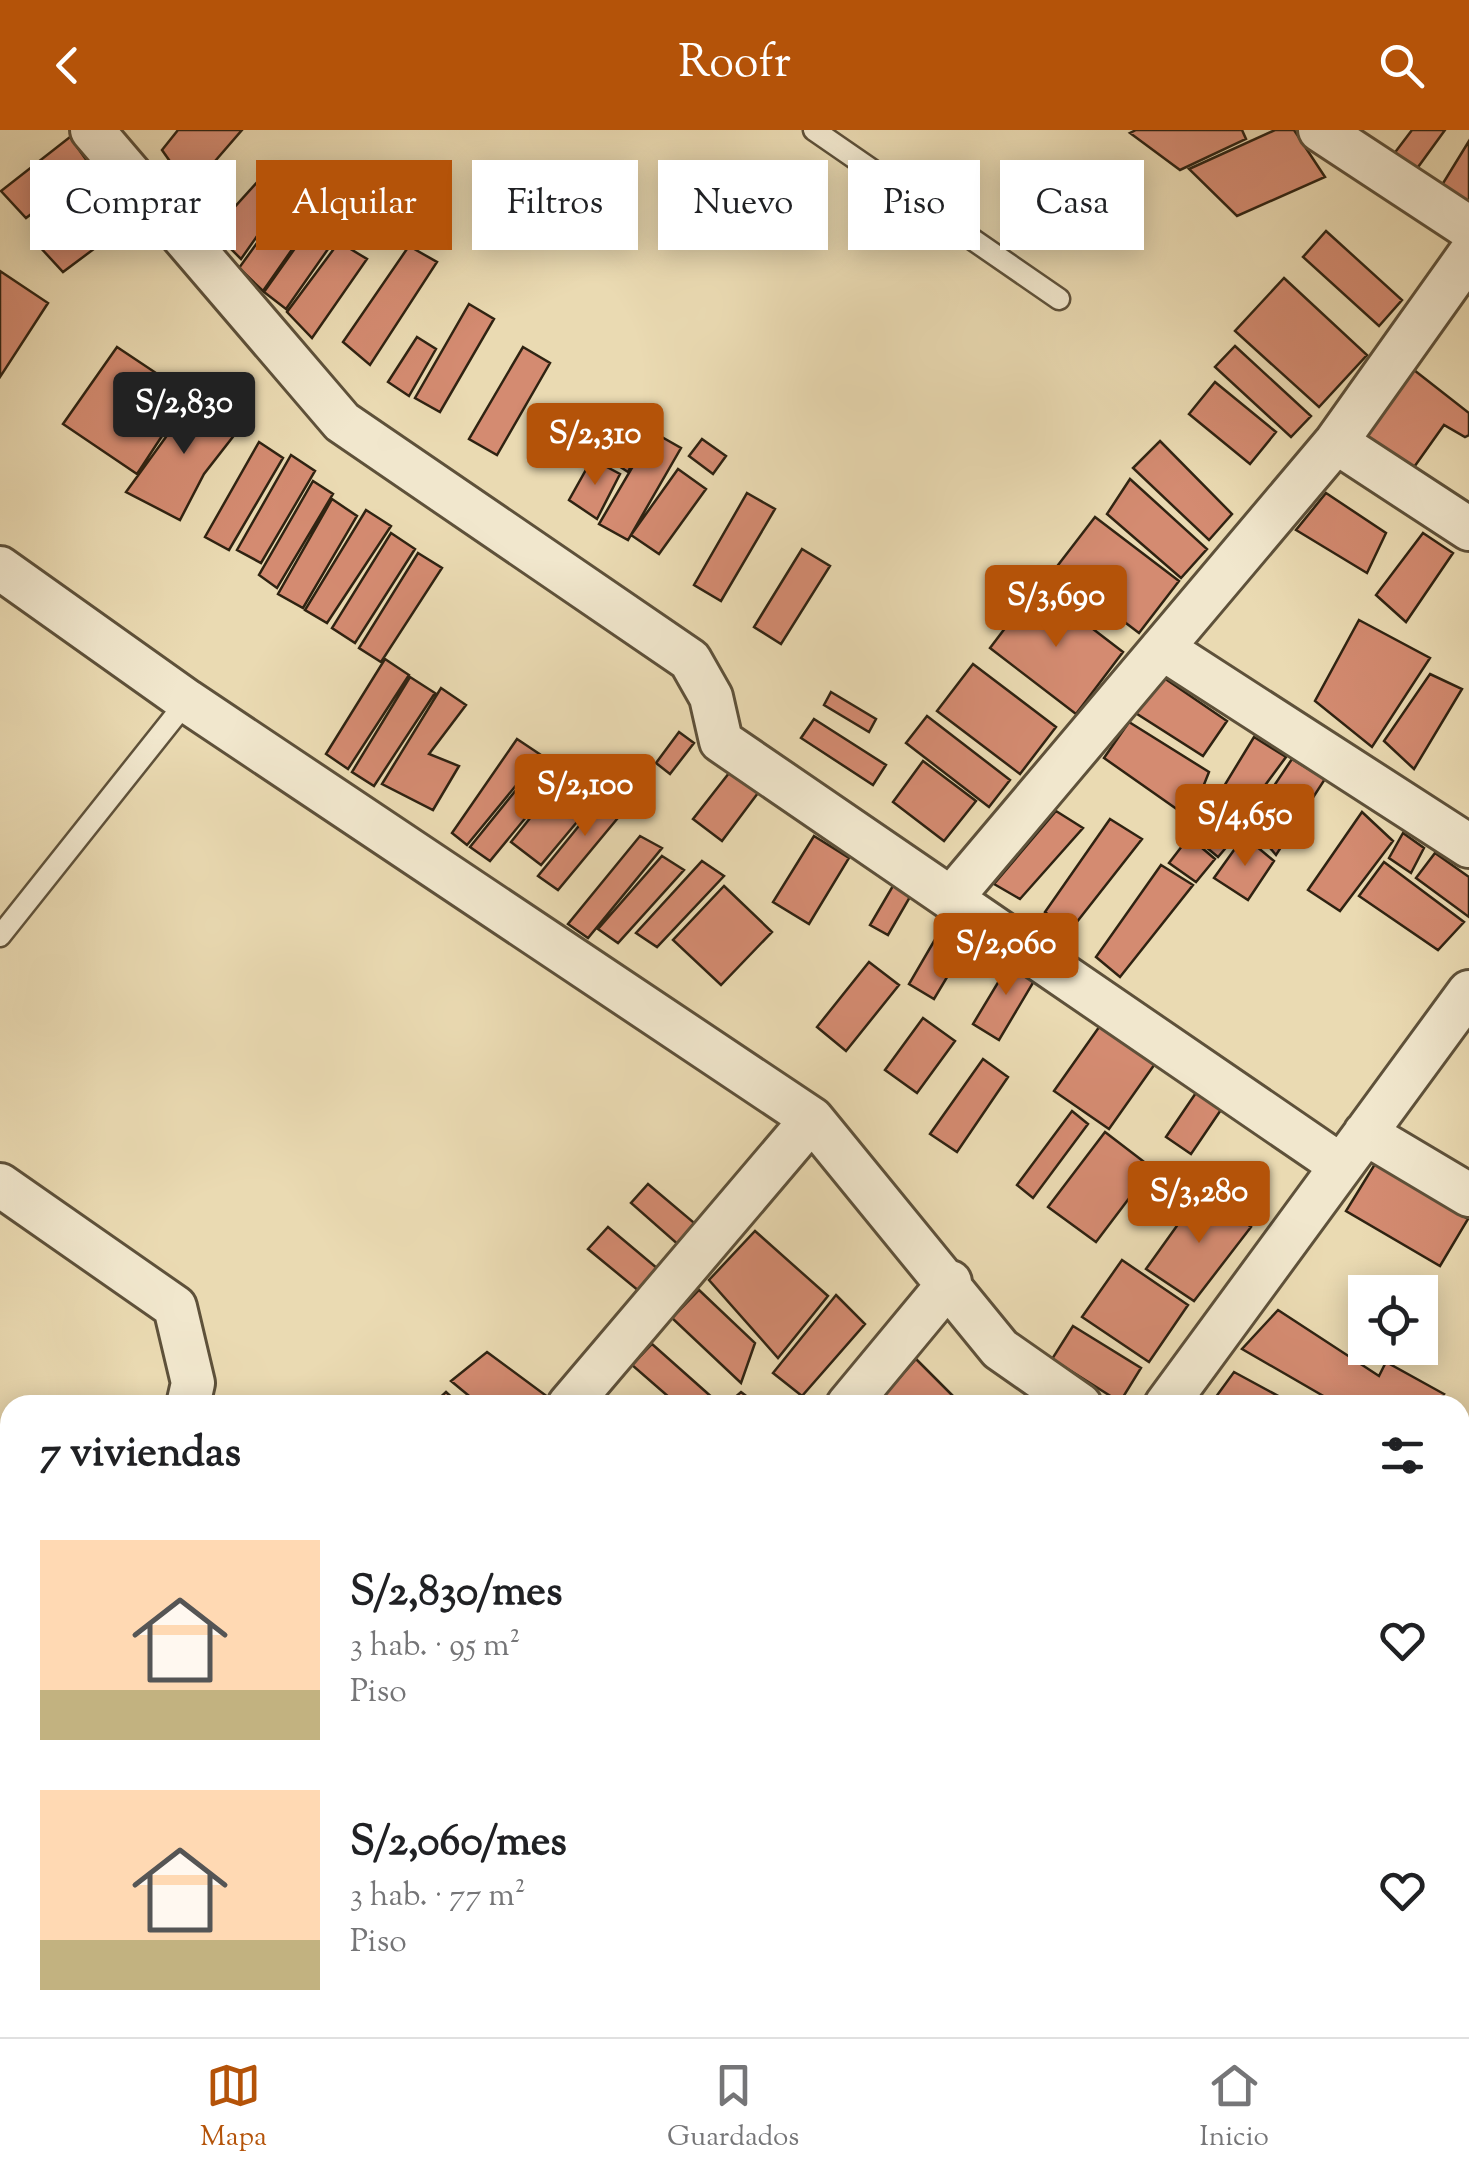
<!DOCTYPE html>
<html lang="es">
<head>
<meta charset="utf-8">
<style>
	body { margin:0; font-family:"Sorts Mill Goudy",serif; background:#f2f2f2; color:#202124; height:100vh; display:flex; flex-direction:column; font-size:38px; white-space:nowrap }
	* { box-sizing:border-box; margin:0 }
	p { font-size:32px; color:#757577 }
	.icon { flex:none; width:55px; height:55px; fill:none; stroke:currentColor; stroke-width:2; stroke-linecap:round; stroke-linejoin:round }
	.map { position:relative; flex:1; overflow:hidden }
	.details { position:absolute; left:0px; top:1265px; width:1470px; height:642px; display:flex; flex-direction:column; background:#fff; border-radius:30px 30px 0 0; box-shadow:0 5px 25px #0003 }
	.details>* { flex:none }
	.banner { position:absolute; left:30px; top:30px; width:1410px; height:90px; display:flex; gap:20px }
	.fabs { position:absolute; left:1348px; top:1145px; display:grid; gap:20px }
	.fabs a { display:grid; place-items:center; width:90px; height:90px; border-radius:0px; background:#fff; box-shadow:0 5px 25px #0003; font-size:50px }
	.price { position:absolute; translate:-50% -85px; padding:0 22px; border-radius:10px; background:#b45309; color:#fff; font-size:32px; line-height:65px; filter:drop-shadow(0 2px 5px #0008) }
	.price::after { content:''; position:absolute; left:50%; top:60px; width:30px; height:22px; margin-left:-15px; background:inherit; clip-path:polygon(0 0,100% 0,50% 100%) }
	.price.selected { background:#222; color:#fff }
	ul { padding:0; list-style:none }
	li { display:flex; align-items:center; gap:30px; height:250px; padding:0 40px }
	li span { display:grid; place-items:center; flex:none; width:280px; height:200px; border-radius:0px; color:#555 }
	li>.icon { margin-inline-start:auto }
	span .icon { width:120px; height:120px; fill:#fffc; stroke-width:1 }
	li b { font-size:42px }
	h2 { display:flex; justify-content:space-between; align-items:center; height:120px; padding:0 40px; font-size:42px }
	.pill { padding:0 35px; border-radius:0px; background:#fff; box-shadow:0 5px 25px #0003; font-size:35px; line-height:90px }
	.pill.selected { background:#b45309; color:#fff }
	header { display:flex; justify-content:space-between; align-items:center; height:130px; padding:0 40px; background:#b45309; color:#fff; font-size:45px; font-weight:600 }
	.dock { display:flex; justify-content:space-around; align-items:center; height:140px; border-top:2px solid #e0e0e0; background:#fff; font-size:28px; color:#757577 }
	.dock a { display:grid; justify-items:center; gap:5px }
	.dock .selected { color:#b45309 }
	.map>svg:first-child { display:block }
	.building { fill:#d48b71; stroke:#2f2312; stroke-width:2.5 }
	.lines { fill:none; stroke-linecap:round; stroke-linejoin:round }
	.lane-casing { stroke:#5e513a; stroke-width:25 }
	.street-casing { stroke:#5e513a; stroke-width:48 }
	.lane { stroke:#f1e7cd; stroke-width:20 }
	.street { stroke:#f1e7cd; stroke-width:42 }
</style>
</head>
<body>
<header><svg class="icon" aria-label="back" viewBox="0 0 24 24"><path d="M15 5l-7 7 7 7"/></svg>Roofr<svg class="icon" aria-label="search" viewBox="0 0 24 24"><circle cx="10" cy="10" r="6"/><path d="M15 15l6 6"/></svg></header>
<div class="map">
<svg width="1469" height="1907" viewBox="0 0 1469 1907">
	<rect width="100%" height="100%" fill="#eadab2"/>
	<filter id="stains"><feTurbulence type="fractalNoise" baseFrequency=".002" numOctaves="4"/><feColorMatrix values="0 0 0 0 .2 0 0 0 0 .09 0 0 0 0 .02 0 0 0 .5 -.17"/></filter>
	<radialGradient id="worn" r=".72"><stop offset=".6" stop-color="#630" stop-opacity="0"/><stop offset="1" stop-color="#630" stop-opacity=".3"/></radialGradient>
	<path class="building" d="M178,0H242L190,60L162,20Z
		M1136,0H1242L1246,9L1180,40L1130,3Z
		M1275,0H1294L1325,47L1237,86L1189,39Z
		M1412,0H1445L1413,44L1393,25Z
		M70,7L92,38L26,88L1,61Z
		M1469,11V83L1437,63Z
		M270,38L293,55L241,129L213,101Z
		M301,52L328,68L263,161L239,138Z
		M108,61L130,92L63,142L38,115Z
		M325,76L347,92L286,179L264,162Z
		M1326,101L1402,170L1379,196L1303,127Z
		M339,112L367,129L312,208L287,182Z
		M409,116L437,132L370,235L343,212Z
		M0,141L48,173L0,247Z
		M1284,148L1367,225L1319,277L1235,201Z
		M469,174L494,189L440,282L415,268Z
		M417,207L436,219L409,266L388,252Z
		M1235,216L1311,286L1291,307L1215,237Z
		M117,217L189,265L137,344L63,294Z
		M523,217L550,233L497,325L469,309Z
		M1414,240L1469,283V305L1465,307L1444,295L1412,340L1363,306Z
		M1215,252L1276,302L1250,334L1189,284Z
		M200,260L222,272L215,283L239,299L204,344L180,390L126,362Z
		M622,281L650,297L628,342L599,323Z
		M653,302L681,318L628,410L599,394Z
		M702,309L726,326L713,344L689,326Z
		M1160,311L1232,384L1209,410L1133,338Z
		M259,312L283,328L229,420L205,407Z
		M291,325L315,341L261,433L237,420Z
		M592,329L620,344L597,389L569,370Z
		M678,339L706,359L659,424L631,405Z
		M1130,349L1207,419L1181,448L1107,384Z
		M313,351L333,364L277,458L259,445Z
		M747,363L775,379L721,471L694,455Z
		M1326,363L1386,403L1367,443L1296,400Z
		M332,369L357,386L303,478L278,464Z
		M366,380L391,396L327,493L305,480Z
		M1095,387L1179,451L1139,503L1055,439Z
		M391,403L415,419L355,513L332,498Z
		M1423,403L1453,423L1406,492L1376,465Z
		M802,419L830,436L781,514L754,497Z
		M418,423L442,438L381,532L359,518Z
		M1037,456L1123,522L1076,584L990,518Z
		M1359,490L1430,528L1372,617L1315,571Z
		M385,529L409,545L348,639L326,624Z
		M973,534L1056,597L1020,644L937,581Z
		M1430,544L1462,559L1414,639L1384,611Z
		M410,547L435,563L374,656L352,642Z
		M1164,548L1227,591L1203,626L1134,582Z
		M441,558L466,575L429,624L459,636L433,680L382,654Z
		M831,562L876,589L869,602L824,575Z
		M927,586L1010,650L989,677L906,613Z
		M814,589L886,635L873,655L801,608Z
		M1129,592L1209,642L1201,662L1214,671L1198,694L1104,628Z
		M679,602L694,613L670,644L656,633Z
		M1254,607L1286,627L1241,688L1218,666Z
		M517,609L541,625L467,715L452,703Z
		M541,629L564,641L490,731L470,717Z
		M1292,629L1325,649L1276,725L1249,693Z
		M923,631L976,671L944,711L893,672Z
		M570,638L607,656L541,735L511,712Z
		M733,638L761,659L722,711L693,689Z
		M609,659L632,671L558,760L538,746Z
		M1214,678L1241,700L1218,727L1194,707Z
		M1056,681L1083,698L1020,769L994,754Z
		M1362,682L1393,711L1340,781L1308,760Z
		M1110,689L1142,709L1069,802L1045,782Z
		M1403,703L1424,718L1411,743L1389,728Z
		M640,706L662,718L588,808L568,794Z
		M814,706L849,728L809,794L773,772Z
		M1244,706L1274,731L1248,770L1214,748Z
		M1189,707L1215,729L1196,752L1169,733Z
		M1435,723L1469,747V787L1416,748Z
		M662,726L684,740L618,813L598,799Z
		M702,731L724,746L657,817L636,803Z
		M1384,732L1464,792L1438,820L1359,766Z
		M1161,735L1193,755L1120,847L1096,827Z
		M897,749L914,760L888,805L870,795Z
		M724,756L772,802L721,855L673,810Z
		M951,782L977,797L934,869L909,854Z
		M1014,826L1040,841L999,910L973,894Z
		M869,832L899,855L846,921L817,897Z
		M1109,883L1164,921L1109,999L1054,961Z
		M923,888L955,911L917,963L885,940Z
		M983,929L1008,947L957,1022L930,1004Z
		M1204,951L1229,968L1191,1024L1166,1007Z
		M1072,981L1088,994L1033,1068L1017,1055Z
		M1105,1002L1152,1038L1096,1112L1048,1077Z
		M1163,1034L1185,1050L1153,1091L1132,1074Z
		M1375,1034L1468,1089L1440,1136L1346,1081Z
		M648,1054L699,1097L681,1117L631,1073Z
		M1204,1058L1251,1097L1194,1171L1146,1139Z
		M608,1097L664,1144L645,1166L588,1119Z
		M755,1101L828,1166L778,1228L709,1150Z
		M1122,1130L1188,1175L1149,1232L1082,1187Z
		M699,1160L755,1213L741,1253L672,1188Z
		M836,1165L865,1194L802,1266L773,1243Z
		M1278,1180L1379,1246L1386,1232L1444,1264L1435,1275H1339L1242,1219Z
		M1073,1196L1141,1238L1120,1272L1052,1229Z
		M652,1214L715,1270L711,1275H678L632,1235Z
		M487,1222L556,1273L480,1275L451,1251Z
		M916,1229L962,1275L878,1272Z
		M1234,1242L1295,1275H1210Z
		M446,1262L460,1275H432Z
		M741,1262L758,1275H726Z
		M1460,1301L1469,1306L1466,1340L1460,1337Z
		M1460,1346L1469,1352L1460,1376Z
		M1035,1898H1080L1075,1907H1056Z
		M1087,1898H1191L1187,1907H1083Z
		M1199,1898H1284L1305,1907H1193Z"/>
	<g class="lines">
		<g class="lane-casing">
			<path id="lane" d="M814,0L1059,169
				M0,806L187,571"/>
		</g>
		<g class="street-casing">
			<path id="street" d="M92,0L342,292L690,530L711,567L721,611L1340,1035
				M1320,0L1469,98
				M1336,312L1469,399
				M0,438L187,571L812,989L1000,1219L1080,1275
				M1162,518L1469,716
				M953,766L1336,312L1469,125
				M1365,1003L1469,1065
				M0,1055L175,1177L193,1253L188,1275
				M569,1275L812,989
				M848,1275L950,1152
				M1166,1275L1469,862
				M1460,1426L1469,1412
				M1460,1504L1469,1509
				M895,1898L915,1907"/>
		</g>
		<use href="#lane" class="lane"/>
		<use href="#street" class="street"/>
	</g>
	<rect width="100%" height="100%" filter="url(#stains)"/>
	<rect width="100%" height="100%" fill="url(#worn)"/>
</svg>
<div class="fabs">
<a><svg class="icon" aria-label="locate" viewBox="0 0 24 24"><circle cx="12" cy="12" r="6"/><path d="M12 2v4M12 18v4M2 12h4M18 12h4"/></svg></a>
</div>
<b class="price selected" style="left:184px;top:327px">S/2,830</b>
<b class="price" style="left:595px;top:358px">S/2,310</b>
<b class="price" style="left:1056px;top:520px">S/3,690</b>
<b class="price" style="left:585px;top:709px">S/2,100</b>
<b class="price" style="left:1245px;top:739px">S/4,650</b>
<b class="price" style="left:1006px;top:868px">S/2,060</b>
<b class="price" style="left:1199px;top:1116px">S/3,280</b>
<div class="banner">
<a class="pill">Comprar</a>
<a class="pill selected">Alquilar</a>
<a class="pill">Filtros</a>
<a class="pill">Nuevo</a>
<a class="pill">Piso</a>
<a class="pill">Casa</a>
</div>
<section class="details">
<h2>7 viviendas<svg class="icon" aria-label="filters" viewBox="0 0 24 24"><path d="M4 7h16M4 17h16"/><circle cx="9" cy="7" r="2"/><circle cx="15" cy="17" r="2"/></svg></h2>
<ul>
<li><span style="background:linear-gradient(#ffd9b3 75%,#c2b280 0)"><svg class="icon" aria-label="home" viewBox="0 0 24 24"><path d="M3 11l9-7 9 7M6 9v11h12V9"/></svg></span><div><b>S/2,830/mes</b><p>3 hab. · 95 m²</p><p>Piso</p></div><svg class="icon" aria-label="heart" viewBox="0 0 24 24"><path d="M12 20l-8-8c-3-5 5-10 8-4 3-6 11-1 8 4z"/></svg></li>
<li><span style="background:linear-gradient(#ffd9b3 75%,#c2b280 0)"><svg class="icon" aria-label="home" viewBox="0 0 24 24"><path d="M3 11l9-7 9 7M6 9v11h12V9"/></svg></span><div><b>S/2,060/mes</b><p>3 hab. · 77 m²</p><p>Piso</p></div><svg class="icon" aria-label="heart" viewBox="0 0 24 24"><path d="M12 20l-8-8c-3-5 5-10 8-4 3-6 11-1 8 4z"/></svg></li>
</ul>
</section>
</div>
<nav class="dock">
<a class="selected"><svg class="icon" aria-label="map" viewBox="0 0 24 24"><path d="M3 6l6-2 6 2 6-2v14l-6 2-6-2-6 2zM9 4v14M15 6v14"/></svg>Mapa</a>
<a><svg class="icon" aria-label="saved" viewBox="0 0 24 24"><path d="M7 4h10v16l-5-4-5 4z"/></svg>Guardados</a>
<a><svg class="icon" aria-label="home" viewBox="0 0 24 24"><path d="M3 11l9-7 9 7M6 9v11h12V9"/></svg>Inicio</a>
</nav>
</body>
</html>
